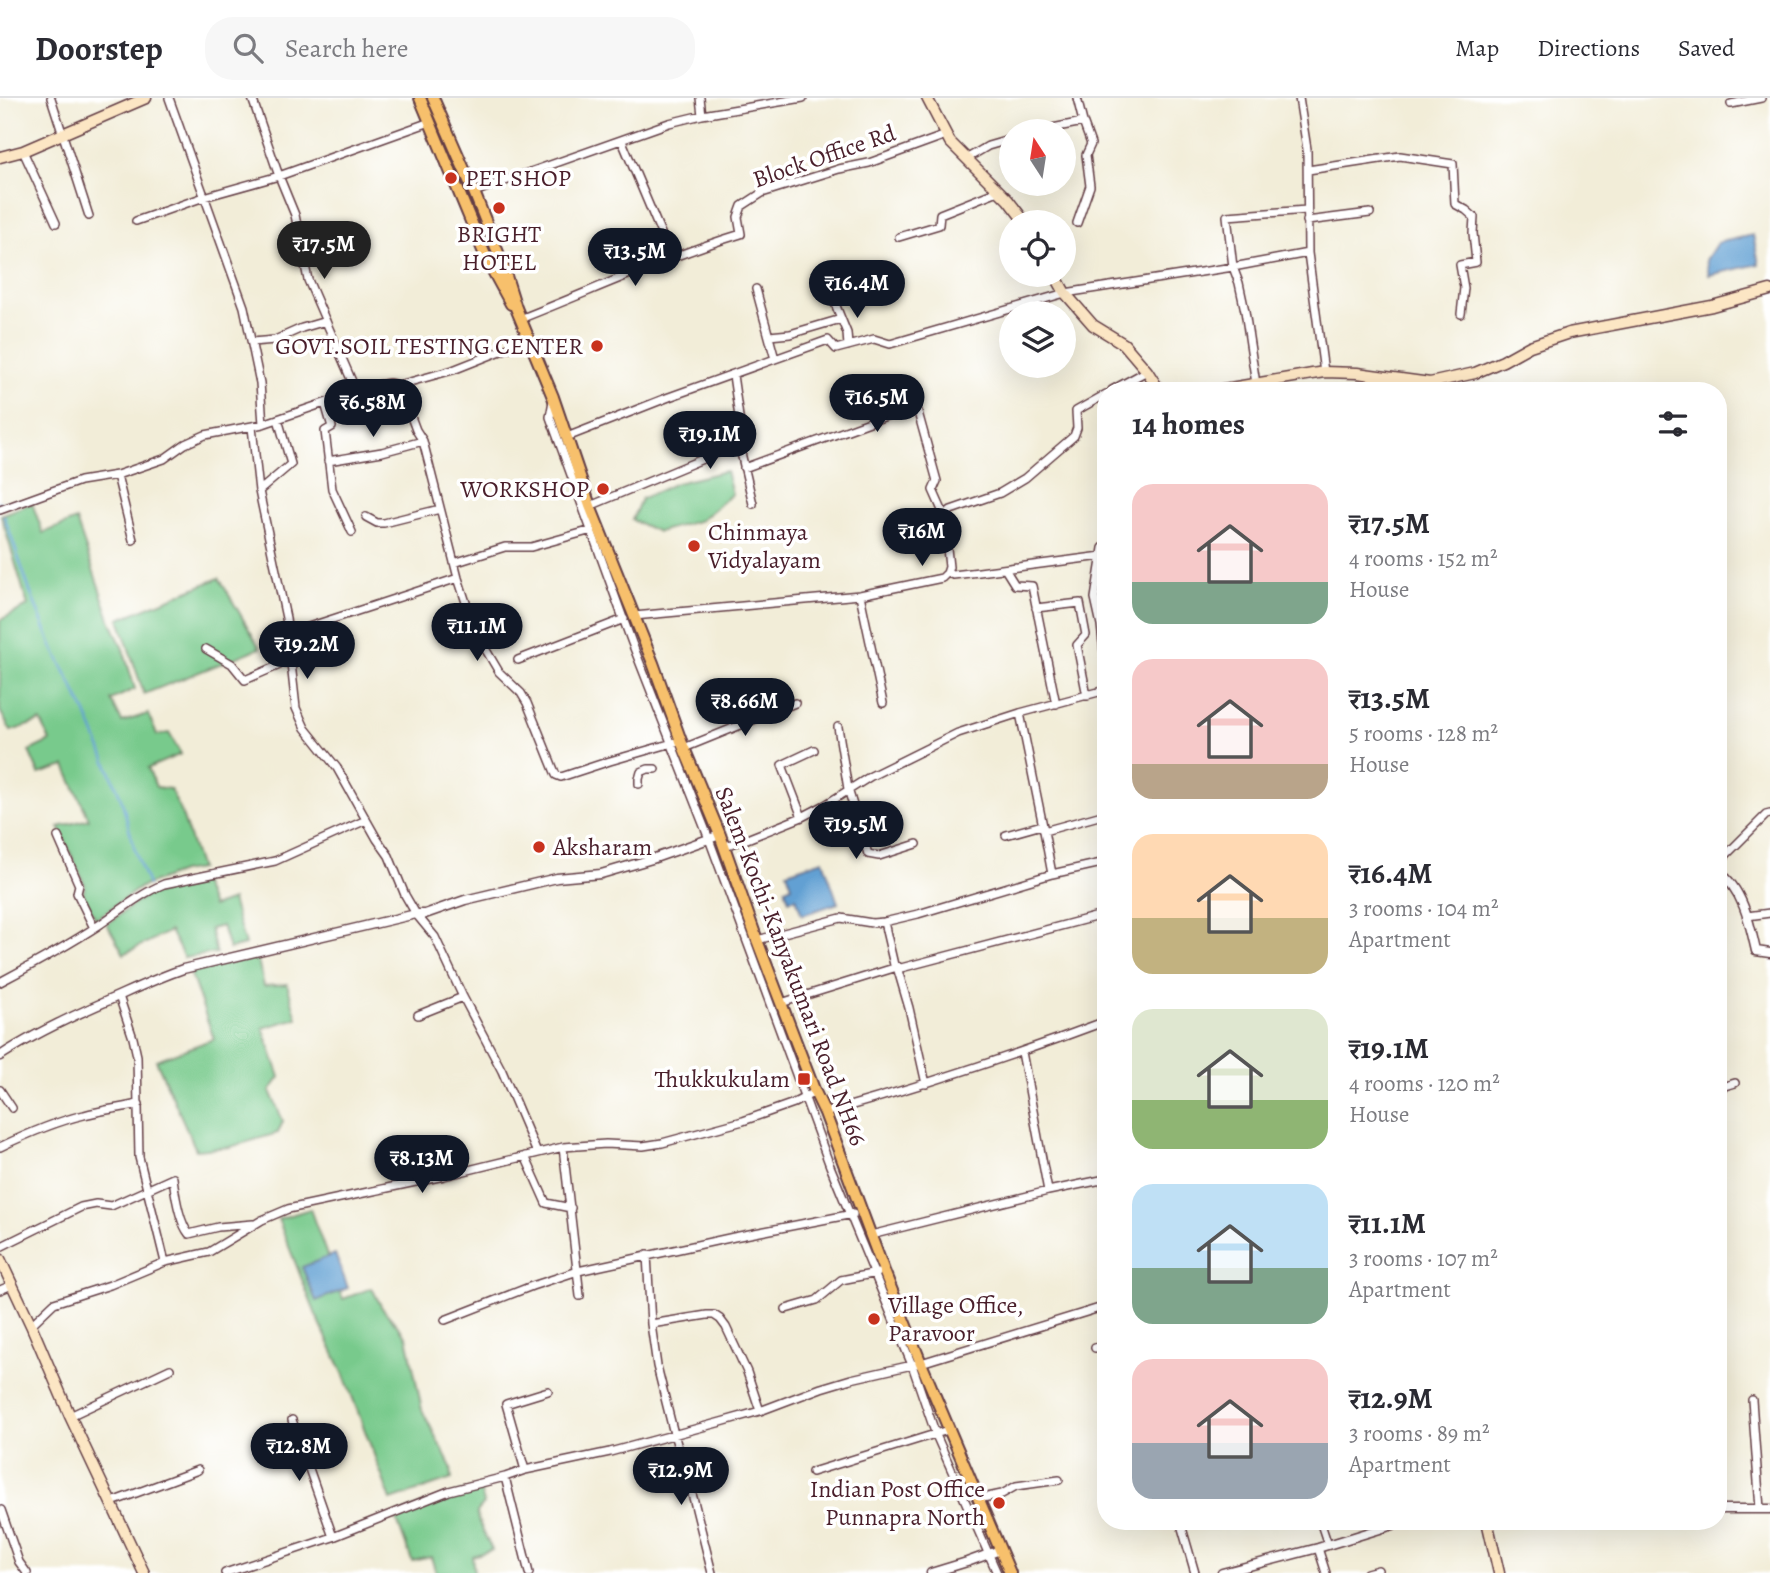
<!DOCTYPE html>
<html lang="en">
<head>
<meta charset="utf-8">
<style>
	body { margin:0; font-family:Alegreya,serif; background:#f7f7f7; color:#2b2b33; height:100vh; display:flex; flex-direction:column; font-size:26px; white-space:nowrap }
	* { box-sizing:border-box; margin:0 }
	p { font-size:23px; color:#7c7c81 }
	.icon { flex:none; width:38px; height:38px; fill:none; stroke:currentColor; stroke-width:2; stroke-linecap:round; stroke-linejoin:round }
	.map { position:relative; flex:1; overflow:hidden }
	.details { position:absolute; left:1097px; top:284px; width:630px; height:1148px; display:flex; flex-direction:column; background:#fff; border-radius:28px; box-shadow:0 7px 28px #0002 }
	.details>* { flex:none }
	.needle { width:46px; rotate:348deg }
	.buttons { position:absolute; left:999px; top:21px; display:grid; gap:14px }
	.buttons a { display:grid; place-items:center; width:77px; height:77px; border-radius:50%; background:#fff; box-shadow:0 7px 28px #0002; font-size:35px }
	.price { position:absolute; translate:-50% -60px; padding:0 16px; border-radius:24px; background:#111827; color:#fff; font-size:23px; line-height:46px; filter:drop-shadow(0 2px 4px #0008) }
	.price::after { content:''; position:absolute; left:50%; top:42px; width:21px; height:16px; margin-left:-10px; background:inherit; clip-path:polygon(0 0,100% 0,50% 100%) }
	.price.active { background:#222; color:#fff }
	ul { padding:0; list-style:none }
	li { display:flex; align-items:center; gap:21px; height:175px; padding:0 35px }
	li span { display:grid; place-items:center; flex:none; width:196px; height:140px; border-radius:21px; color:#555 }
	li>.icon { margin-inline-start:auto }
	span .icon { width:84px; height:84px; fill:#fffc; stroke-width:1 }
	li b { font-size:30px }
	h2 { display:flex; justify-content:space-between; align-items:center; height:84px; padding:0 35px; font-size:30px }
	header { display:flex; align-items:center; gap:42px; box-sizing:border-box; height:98px; padding:0 35px; background:#fff; border-bottom:2px solid #e1e1e2 }
	header strong { font-size:33px }
	nav { display:flex; gap:38px; margin-inline-start:auto; font-size:24px }
	.search { width:490px; height:63px; background:#f7f7f7; display:flex; align-items:center; gap:18px; box-sizing:border-box; padding:0 24px; border-radius:28px; color:#7c7c81; font-size:26px }
	.map>svg:first-child { display:block }
	.green { fill:#78ca8c; stroke:#61745c; stroke-width:2 }
	.water { fill:#62a0d3; stroke:#56607f; stroke-width:2 }
	.lines { fill:none; stroke-linecap:round; stroke-linejoin:round }
	.stream { stroke:#62a0d3; stroke-width:2.5 }
	.minor-casing { stroke:#633e45; stroke-width:10 }
	.tertiary-casing { stroke:#633e45; stroke-width:11 }
	.secondary-casing { stroke:#633e45; stroke-width:13 }
	.trunk-casing { stroke:#633e45; stroke-width:14 }
	.minor { stroke:#fff; stroke-width:7 }
	.tertiary { stroke:#fff; stroke-width:8 }
	.secondary { stroke:#fce6c4; stroke-width:10 }
	.trunk { stroke:#f7c06c; stroke-width:10 }
	.poi-dot { fill:#c8321e; stroke:#fff; stroke-width:2.5 }
	.labels { text-anchor:middle; stroke-width:7; stroke-linejoin:round; paint-order:stroke }
	.street-label { font-size:24px; fill:#4a1f2b; stroke:#fff }
	.poi-label { font-size:24px; fill:#4a1f2b; stroke:#fff; text-anchor:start }
</style>
</head>
<body>
<header>
<strong>Doorstep</strong>
<div class="search"><svg class="icon" aria-label="search" viewBox="0 0 24 24"><circle cx="10" cy="10" r="6"/><path d="M15 15l6 6"/></svg>Search here</div>
<nav><a>Map</a><a>Directions</a><a>Saved</a></nav>
</header>
<div class="map">
<svg width="1770" height="1475" viewBox="0 0 1770 1475">
	<rect width="100%" height="100%" fill="#fff"/>
	<filter id="ink" filterUnits="userSpaceOnUse"><feTurbulence type="fractalNoise" baseFrequency=".0143" numOctaves="2"/><feDisplacementMap in="SourceGraphic" scale="14" xChannelSelector="R" yChannelSelector="G"/><feConvolveMatrix kernelMatrix="1 2 1 2 8 2 1 2 1" color-interpolation-filters="sRGB"/></filter>
	<filter id="wash" filterUnits="userSpaceOnUse"><feTurbulence type="fractalNoise" baseFrequency=".00686" numOctaves="4" result="noise"/><feDisplacementMap in="SourceGraphic" scale="28" xChannelSelector="R" yChannelSelector="G"/><feGaussianBlur stdDeviation="1.57" result="paint"/><feColorMatrix in="noise" values="0 0 0 0 0 0 0 0 0 0 0 0 0 0 0 0 0 1.4 0 .05"/><feComposite in="paint" operator="in"/></filter>
	<g filter="url(#wash)">
		<rect width="100%" height="100%" fill="#f2edd8"/>
		<path class="green" d="M726,373L732,396L701,422L658,434L632,422L641,401L676,385Z
			M32,405L43,435L76,422L111,524L123,551L135,591L111,602L122,624L148,616L157,637L169,635L181,656L148,670L156,689L170,691L180,711L200,771L181,774L141,789L96,821L83,796L85,787L59,729L89,721L65,668L39,676L29,653L50,643L41,623L11,633L0,613V522L28,508L1,417Z
			M219,480L260,550L144,596L119,521Z
			M201,782L212,809L232,802L245,847L229,851L222,828L210,831L216,855L184,860L170,833L124,856L107,826L149,795L180,785Z
			M257,858L264,888L287,886L297,920L263,930L280,979L270,993L283,1023L278,1035L230,1049L196,1052L156,962L214,941L190,874Z
			M310,1111L343,1201L372,1190L382,1210L407,1239L422,1312L451,1369L452,1381L391,1402L344,1277L316,1217L278,1121Z
			M480,1389L484,1406L477,1414L478,1422L492,1452L472,1458L474,1475H436L431,1459L412,1463L395,1417L442,1399Z"/>
		<path class="water" d="M1753,137L1759,166L1709,177L1706,162L1717,145Z
			M823,762L838,805L802,817L796,800L789,802L785,791L792,788L787,774Z
			M335,1156L348,1190L316,1203L302,1169Z"/>
		<g class="lines">
			<path class="stream" d="M0,404V405
				M4,418L31,496L52,548L86,615L121,700L136,756L148,787"/>
		</g>
	</g>
	<g filter="url(#ink)">
		<g class="lines">
			<g class="minor-casing">
				<path id="minor" d="M51,0L89,118
					M169,0L244,209L260,285L263,326
					M252,0L279,78L295,117L308,182L357,295
					M700,0L702,17
					M1299,0L1307,51L1308,155L1324,274
					M1731,6L1761,0
					M1037,33L1083,24
					M622,43L671,159
					M23,53L56,125
					M966,61L988,48L1012,41
					M1308,72L1400,58L1453,66L1455,106L1466,112L1474,119L1473,135L1476,164L1460,167L1464,190L1461,216
					M474,94L669,25L702,17L803,0
					M136,123L204,99L279,78L430,24
					M1307,123L1370,115
					M1077,125L1090,88L1086,57L1091,46L1083,24L1077,0
					M899,139L939,127L940,116L998,93
					M843,190L834,203L847,235L848,248
					M756,191L775,261
					M520,221C594,192 665,159 741,136L738,119L742,108L762,95L839,71L869,65L946,37
					M769,238L790,236L841,221
					M252,244L275,242L302,230L326,223
					M1256,286L1245,213L1239,185L1233,169L1227,118L1307,112
					M399,287L416,332L423,343L458,480L476,535L499,574L521,595L527,605L556,677L561,679L610,663L676,644
					M1112,292L1147,273
					M553,303L550,319L632,545L709,741L830,1068L912,1267L936,1337L997,1475
					M325,305L332,329L325,333L332,391L352,434
					M252,329L259,393L286,520L296,610L305,630L337,670L377,741L389,758L405,797L416,816L435,839L463,899L502,973L537,1055
					M567,339L669,299L828,242L836,251L874,241L890,246L1065,195L1233,169L1308,155
					M738,342L753,406
					M328,363L382,354L423,343
					M744,370L916,307L937,383L933,392L945,419
					M117,377L133,442
					M259,393L291,366L278,321
					M590,408L729,350L738,342L741,333L733,277
					M0,412L80,383L117,377L164,361L185,346L205,337L263,326L377,287L389,285L399,287L453,272L529,242
					M366,419L377,425H384L440,411
					M1106,447L1103,450L1095,500L1101,527L1106,573
					M454,465L505,449H531L592,432
					M1005,471L1015,487L1032,488L1056,606
					M947,475L953,477L979,474L1102,458
					M860,497L883,605
					M1036,510L1080,505L1086,537L1077,547L1087,598
					M634,518L860,497L942,480L947,475L949,469L944,422L946,416L951,412L1000,395L1025,380L1074,338L1077,330L1076,313L1106,296
					M287,536L458,480
					M206,551L232,566L245,582L291,562
					M518,562L624,521
					M1020,615L1044,733
					M838,629L848,691L868,756L879,758L917,746
					M684,650L795,605
					M639,686V681L641,674L648,671H655
					M802,719L782,667L814,652
					M1006,737L1042,727
					M58,739L79,787L77,795L94,830
					M724,748L742,743L802,719L825,707L871,678L958,635L1020,615L1106,592
					M1718,765L1766,717L1770,716
					M1052,776L1044,733L1106,716
					M1747,818L1770,815
					M884,824L894,867L901,870L1106,816
					M757,842L841,820L872,825L884,824L918,816L1052,776L1106,764
					M0,884C34,866 67,848 99,827C121,812 140,796 164,786L275,763L366,722
					M119,898L133,940L137,958L139,1059L165,1164
					M781,905L897,869L909,910L926,986
					M418,917L463,899
					M1022,954L1048,1093
					M1718,990L1735,985
					M0,992L12,1010
					M825,1015C921,988 1013,958 1106,923
					M0,1049C27,1036 54,1024 84,1017C102,1012 121,1010 139,1006
					M563,1049L580,1198
					M525,1058L546,1105L571,1110
					M871,1137L1048,1093L1106,1081
					M0,1149L81,1109L96,1106L111,1108L173,1080C175,1096 179,1124 189,1136L218,1129L253,1126
					M647,1157L651,1226L657,1268L674,1336L694,1403L712,1475
					M0,1192L12,1187
					M786,1211L817,1202L841,1182L877,1175
					M445,1222L532,1188L578,1173L734,1139L853,1116
					M651,1226L707,1217H714L720,1221L726,1229L747,1274L760,1313
					M31,1227L54,1205L110,1187L165,1164L209,1154L262,1122L288,1111L444,1078L563,1049L606,1046L643,1048L662,1045L743,1023L794,1005L815,994
					M1095,1250L1106,1247
					M1752,1302L1760,1411
					M70,1318L170,1271
					M292,1322L333,1439
					M525,1372L506,1306L548,1293
					M812,1374L948,1332
					M505,1379L529,1475
					M978,1401L1002,1396L1016,1388L1059,1382
					M112,1404L198,1372
					M1,1412L19,1464L27,1475
					M1180,1423L1195,1475
					M1320,1423L1328,1447
					M1318,1450L1326,1475
					M225,1475L333,1439L449,1393L505,1379L525,1372L610,1354L721,1324L760,1313L821,1290L851,1281L921,1265L1106,1208
					M1367,1475L1378,1472"/>
			</g>
			<g class="tertiary-casing">
				<path id="tertiary" d="M1718,773C1743,791 1750,826 1756,853L1770,855
					M0,958C34,936 70,919 107,903C132,892 157,880 183,871L416,816H425L465,802L557,780L601,776L652,761L720,737
					M1718,1411H1770
					M931,1475L967,1464L1000,1452
					M1222,1475L1318,1450L1406,1423"/>
			</g>
			<g class="secondary-casing">
				<path id="secondary" d="M927,0L950,44L1008,102L1025,124
					M0,59L23,53L146,0
					M1055,177L1065,195L1093,227L1124,246L1147,273L1159,292
					M1218,292L1324,274L1357,275L1430,285L1475,275L1503,263L1530,248L1569,235L1712,208L1770,192
					M0,1161L31,1227L70,1318L144,1475
					M1487,1423L1499,1475"/>
			</g>
			<g class="trunk-casing">
				<path id="trunk" d="M420,0L487,162L511,206
					M433,0L474,94L501,162L516,210L553,299L590,408L653,565L681,643L720,737L757,842L815,994L825,1015L884,1173L921,1265L1010,1475"/>
			</g>
			<use href="#minor" class="minor"/>
			<use href="#tertiary" class="tertiary"/>
			<use href="#secondary" class="secondary"/>
			<use href="#trunk" class="trunk"/>
		</g>
	</g>
	<g class="poi-dot">
		<circle cx="451" cy="80" r="7"/>
		<circle cx="499" cy="110" r="7"/>
		<circle cx="597" cy="248" r="7"/>
		<circle cx="603" cy="391" r="7"/>
		<circle cx="694" cy="448" r="7"/>
		<circle cx="539" cy="749" r="7"/>
		<rect x="797" y="974" width="14" height="14" rx="3.5"/>
		<circle cx="874" cy="1221" r="7"/>
		<circle cx="999" cy="1405" r="7"/>
	</g>
	<g class="labels">
		<g class="street-label">
			<text transform="translate(824 58) rotate(-19)" y="8">Block Office Rd</text>
			<text transform="translate(791 868) rotate(69)" y="8">Salem-Kochi-Kanyakumari Road NH66</text>
		</g>
		<g class="poi-label">
			<text x="465" y="88">PET SHOP</text>
			<text x="499" y="144" text-anchor="middle">BRIGHT<tspan x="499" dy="28">HOTEL</tspan></text>
			<text x="583" y="256" text-anchor="end">GOVT.SOIL TESTING CENTER</text>
			<text x="589" y="399" text-anchor="end">WORKSHOP</text>
			<text x="708" y="442">Chinmaya<tspan x="708" dy="28">Vidyalayam</tspan></text>
			<text x="553" y="757">Aksharam</text>
			<text x="790" y="989" text-anchor="end">Thukkukulam</text>
			<text x="888" y="1215">Village Office,<tspan x="888" dy="28">Paravoor</tspan></text>
			<text x="985" y="1399" text-anchor="end">Indian Post Office<tspan x="985" dy="28">Punnapra North</tspan></text>
		</g>
	</g>
</svg>
<div class="buttons">
<a><svg class="needle" viewBox="-14 -14 28 28"><path d="M0-13l5 13h-10z" fill="#e53935"/><path d="M0 13l5-13h-10z" fill="#7c7c81"/></svg></a>
<a><svg class="icon" aria-label="locate" viewBox="0 0 24 24"><circle cx="12" cy="12" r="6"/><path d="M12 2v4M12 18v4M2 12h4M18 12h4"/></svg></a>
<a><svg class="icon" aria-label="layers" viewBox="0 0 24 24"><path d="M12 4l9 5-9 5-9-5zM3 14l9 5 9-5"/></svg></a>
</div>
<b class="price active" style="left:324px;top:183px">₹17.5M</b>
<b class="price" style="left:635px;top:190px">₹13.5M</b>
<b class="price" style="left:857px;top:222px">₹16.4M</b>
<b class="price" style="left:877px;top:336px">₹16.5M</b>
<b class="price" style="left:373px;top:341px">₹6.58M</b>
<b class="price" style="left:710px;top:373px">₹19.1M</b>
<b class="price" style="left:922px;top:470px">₹16M</b>
<b class="price" style="left:477px;top:565px">₹11.1M</b>
<b class="price" style="left:307px;top:583px">₹19.2M</b>
<b class="price" style="left:745px;top:640px">₹8.66M</b>
<b class="price" style="left:856px;top:763px">₹19.5M</b>
<b class="price" style="left:422px;top:1097px">₹8.13M</b>
<b class="price" style="left:299px;top:1385px">₹12.8M</b>
<b class="price" style="left:681px;top:1409px">₹12.9M</b>
<section class="details">
<h2>14 homes<svg class="icon" aria-label="filters" viewBox="0 0 24 24"><path d="M4 7h16M4 17h16"/><circle cx="9" cy="7" r="2"/><circle cx="15" cy="17" r="2"/></svg></h2>
<ul>
<li><span style="background:linear-gradient(#f6c9c9 70%,#7fa58c 0)"><svg class="icon" aria-label="home" viewBox="0 0 24 24"><path d="M3 11l9-7 9 7M6 9v11h12V9"/></svg></span><div><b>₹17.5M</b><p>4 rooms · 152 m²</p><p>House</p></div></li>
<li><span style="background:linear-gradient(#f6c9c9 75%,#b9a48a 0)"><svg class="icon" aria-label="home" viewBox="0 0 24 24"><path d="M3 11l9-7 9 7M6 9v11h12V9"/></svg></span><div><b>₹13.5M</b><p>5 rooms · 128 m²</p><p>House</p></div></li>
<li><span style="background:linear-gradient(#ffd9b3 60%,#c2b280 0)"><svg class="icon" aria-label="home" viewBox="0 0 24 24"><path d="M3 11l9-7 9 7M6 9v11h12V9"/></svg></span><div><b>₹16.4M</b><p>3 rooms · 104 m²</p><p>Apartment</p></div></li>
<li><span style="background:linear-gradient(#dfe7d0 65%,#8fb573 0)"><svg class="icon" aria-label="home" viewBox="0 0 24 24"><path d="M3 11l9-7 9 7M6 9v11h12V9"/></svg></span><div><b>₹19.1M</b><p>4 rooms · 120 m²</p><p>House</p></div></li>
<li><span style="background:linear-gradient(#bfe0f5 60%,#7fa58c 0)"><svg class="icon" aria-label="home" viewBox="0 0 24 24"><path d="M3 11l9-7 9 7M6 9v11h12V9"/></svg></span><div><b>₹11.1M</b><p>3 rooms · 107 m²</p><p>Apartment</p></div></li>
<li><span style="background:linear-gradient(#f6c9c9 60%,#9aa5b1 0)"><svg class="icon" aria-label="home" viewBox="0 0 24 24"><path d="M3 11l9-7 9 7M6 9v11h12V9"/></svg></span><div><b>₹12.9M</b><p>3 rooms · 89 m²</p><p>Apartment</p></div></li>
</ul>
</section>
</div>
</body>
</html>
